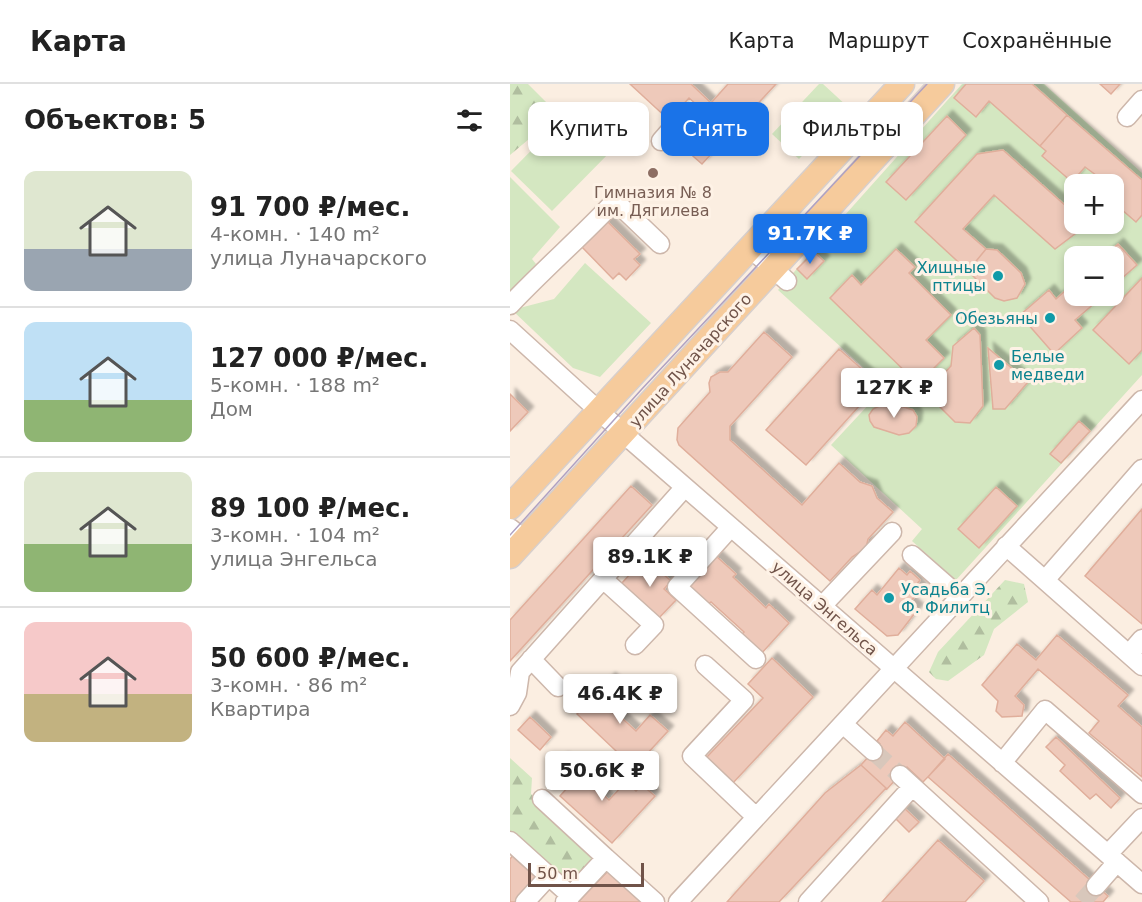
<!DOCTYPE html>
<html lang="ru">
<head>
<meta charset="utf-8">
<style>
	body { margin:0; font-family:"DejaVu Sans",sans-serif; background:#f6f6f6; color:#222; height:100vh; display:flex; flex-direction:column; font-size:22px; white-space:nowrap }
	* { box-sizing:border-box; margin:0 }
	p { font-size:20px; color:#767676 }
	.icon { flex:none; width:33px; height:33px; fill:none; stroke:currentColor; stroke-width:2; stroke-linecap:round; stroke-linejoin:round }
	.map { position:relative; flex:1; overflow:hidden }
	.panel { display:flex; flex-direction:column; background:#fff; width:510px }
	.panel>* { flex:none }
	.banner { position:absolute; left:18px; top:18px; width:524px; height:54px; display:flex; gap:12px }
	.fabs { position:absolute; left:554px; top:90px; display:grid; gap:12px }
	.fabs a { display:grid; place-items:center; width:60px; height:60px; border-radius:12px; background:#fff; box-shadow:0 3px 9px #0003; font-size:30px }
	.scale { position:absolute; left:18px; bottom:15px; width:116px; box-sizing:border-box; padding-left:6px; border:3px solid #705349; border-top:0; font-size:16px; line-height:21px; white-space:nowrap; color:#705349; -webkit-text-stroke:4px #fef2e6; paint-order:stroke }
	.price { position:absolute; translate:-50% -51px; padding:0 14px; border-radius:6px; background:#fff; color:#222; font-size:20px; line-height:39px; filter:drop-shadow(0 2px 3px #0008) }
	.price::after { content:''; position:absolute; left:50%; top:36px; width:18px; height:14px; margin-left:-9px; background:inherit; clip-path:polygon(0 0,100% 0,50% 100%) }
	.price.on { background:#1a73e8; color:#fff }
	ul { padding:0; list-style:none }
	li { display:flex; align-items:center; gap:18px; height:150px; padding:0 24px }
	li+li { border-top:2px solid #e0e0e0 }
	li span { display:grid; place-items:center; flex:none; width:168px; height:120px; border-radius:12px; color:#555 }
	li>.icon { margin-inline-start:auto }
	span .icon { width:72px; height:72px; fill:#fffc; stroke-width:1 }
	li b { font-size:26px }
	h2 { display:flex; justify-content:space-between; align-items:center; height:72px; padding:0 24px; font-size:26px }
	.pill { padding:0 21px; border-radius:12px; background:#fff; box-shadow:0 3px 9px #0003; font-size:21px; line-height:54px }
	.pill.on { background:#1a73e8; color:#fff }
	header { display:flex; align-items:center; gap:36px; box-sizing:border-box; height:84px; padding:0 30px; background:#fff; border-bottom:2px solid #e0e0e0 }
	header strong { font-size:28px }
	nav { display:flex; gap:33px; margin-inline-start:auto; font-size:21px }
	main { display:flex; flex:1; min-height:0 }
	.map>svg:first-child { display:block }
	.green { fill:#d4e7c1; fill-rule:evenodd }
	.forest { fill:url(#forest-firs) }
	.building { fill:#eec9ba; stroke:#e0ae9b; stroke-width:1.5; filter:url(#shadow) }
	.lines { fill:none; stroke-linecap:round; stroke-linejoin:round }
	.minor-tunnel { stroke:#d8c7bb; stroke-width:18; stroke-dasharray:18 9; stroke-linecap:butt }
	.minor-casing { stroke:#cdb7ab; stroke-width:21 }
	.major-casing { stroke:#d7cfcc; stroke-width:27 }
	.minor { stroke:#fff; stroke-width:18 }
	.major { stroke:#f6cb9c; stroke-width:24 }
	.tram { stroke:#afa1c2; stroke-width:1.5 }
	.education-dot { fill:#8d6e63; stroke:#fef2e6; stroke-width:2 }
	.culture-dot { fill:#0f9aa8; stroke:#fef2e6; stroke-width:2 }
	.labels { text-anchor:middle; stroke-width:6; stroke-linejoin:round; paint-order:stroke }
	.education-label { font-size:16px; fill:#785e54; stroke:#fef2e6 }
	.culture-label { font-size:16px; fill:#0d838f; stroke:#fef2e6; text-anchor:end }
	.street-label { font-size:16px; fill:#705349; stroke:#fef2e6 }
</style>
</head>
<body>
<header>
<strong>Карта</strong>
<nav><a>Карта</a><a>Маршрут</a><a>Сохранённые</a></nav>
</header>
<main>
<section class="panel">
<h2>Объектов: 5<svg class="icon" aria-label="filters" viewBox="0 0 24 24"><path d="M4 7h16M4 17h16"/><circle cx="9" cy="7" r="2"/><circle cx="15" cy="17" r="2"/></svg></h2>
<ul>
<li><span style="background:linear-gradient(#dfe7d0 65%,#9aa5b1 0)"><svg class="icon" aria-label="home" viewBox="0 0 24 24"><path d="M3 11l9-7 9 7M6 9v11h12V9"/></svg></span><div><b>91 700 ₽/мес.</b><p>4-комн. · 140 m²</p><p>улица Луначарского</p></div></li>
<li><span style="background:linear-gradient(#bfe0f5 65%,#8fb573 0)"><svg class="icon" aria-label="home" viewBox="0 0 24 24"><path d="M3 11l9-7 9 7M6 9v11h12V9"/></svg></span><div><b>127 000 ₽/мес.</b><p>5-комн. · 188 m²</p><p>Дом</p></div></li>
<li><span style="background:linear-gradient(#dfe7d0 60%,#8fb573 0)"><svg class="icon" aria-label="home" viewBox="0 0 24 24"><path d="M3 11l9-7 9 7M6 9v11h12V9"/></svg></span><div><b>89 100 ₽/мес.</b><p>3-комн. · 104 m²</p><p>улица Энгельса</p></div></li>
<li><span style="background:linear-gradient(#f6c9c9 60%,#c2b280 0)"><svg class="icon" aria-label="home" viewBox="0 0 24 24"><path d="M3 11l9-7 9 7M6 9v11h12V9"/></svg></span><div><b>50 600 ₽/мес.</b><p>3-комн. · 86 m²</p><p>Квартира</p></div></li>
</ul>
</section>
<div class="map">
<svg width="632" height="818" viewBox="0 0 632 818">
	<defs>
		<pattern id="forest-firs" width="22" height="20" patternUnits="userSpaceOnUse" patternTransform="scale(1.5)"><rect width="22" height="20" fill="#d4e7c1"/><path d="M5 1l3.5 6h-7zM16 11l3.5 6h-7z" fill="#b0be9f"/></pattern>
		<filter id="shadow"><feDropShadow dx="5.5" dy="-5.5" stdDeviation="1.5" flood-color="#0004"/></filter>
	</defs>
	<rect width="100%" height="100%" fill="#fbeee1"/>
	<path class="green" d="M309,0H313L338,23L289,75L262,50Z
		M452,0H534L632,89V291L446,496L402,457L412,445L321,361L375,303L268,206ZM564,100H603V140H564ZM564,172H603V212H564Z
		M64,23L105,63L42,127L1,87Z
		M0,93L50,143L22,175L26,180L0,207Z
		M75,179L141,239L90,293L63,284L2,226L44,215Z"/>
	<path class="forest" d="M0,0H18L45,27L25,50L0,71Z
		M495,496L514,500L518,518L484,545L474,571L438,597L426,595L419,588L428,568Z
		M0,674L22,694L21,710L83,771L73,792L55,798L0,757Z"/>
	<path class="building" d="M120,0H181L201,19L218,0H266L192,80L168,59L196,29L179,14L159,36Z
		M456,0H522L557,31L530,62L479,17L466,33L444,14Z
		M590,0H610L601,10Z
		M557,31L632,96V131L626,138L603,118L608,109L603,105V100H598L575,83L562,98L532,72L536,67L530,62Z
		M437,32L456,51L396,116L376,98Z
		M493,66L556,122L564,116V140H578L545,165L484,111L453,145L476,165L458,187L405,138L467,70Z
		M96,136L130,170L124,175L130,181L116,196L109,189L103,195L71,162Z
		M608,160L627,181L603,202V172H594Z
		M386,165L405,183L399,189L441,231L416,256L434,274L408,300L320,214L342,191L351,201Z
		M476,165L487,166L511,189L515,200L507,214L494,217L485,214L458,187Z
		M304,168L314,177L297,195L287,185Z
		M632,194V266L619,280L583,246Z
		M564,199V212H593L565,236L572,244L544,270L510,231L539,206L546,215Z
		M464,244L470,251L473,322L460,339L445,338L416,309L441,282L443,262Z
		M254,248L282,273L220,342V356L292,421L329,379L350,398L362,402L367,414L383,428L358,455L356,464L342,473L320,497L169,361L167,356L168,344L200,308L199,299L201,293L210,288H218Z
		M478,264L518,298L495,325H483Z
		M329,265L369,300L296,381L256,346Z
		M0,310L18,328L0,347Z
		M378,318L403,326L407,333L406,342L399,349L389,351L364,343L360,337L359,331L363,325Z
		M569,337L580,347L551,379L540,370Z
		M121,402L142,421L0,577V536Z
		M486,403L507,422L469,464L448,445Z
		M632,425V540L575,492Z
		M206,472L226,490L223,493L256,524L259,520L279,539L251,570L231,551L234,548L201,518L197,521L178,503Z
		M135,474L161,497L154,505L166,516L148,535L111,500Z
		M389,484L397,491L400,487L410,496L407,500L412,505L400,518L408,525L388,551L377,552L345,525L362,506L367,511Z
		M547,551L618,611L608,622L632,643V693L579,649L589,637L528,585L505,612L514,621L512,632L492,633L486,627L488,617L472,601L507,560L526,576Z
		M262,574L303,613L222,700L195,675L253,614L238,600Z
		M100,594L117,610L103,626L126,647L140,631L158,647L124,684L67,630Z
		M20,633L41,653L30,666L8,646Z
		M395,638L435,675L413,698L397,683L377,705L351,681L370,660L367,657L376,646L383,652Z
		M546,653L610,714L601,724L586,710L580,715L550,687L555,681L536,663Z
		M438,670L598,812L593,818H561L418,693Z
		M53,674L99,716L116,698L126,707L132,701L145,712L102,759L50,712L59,702L42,687Z
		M351,681L376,704L269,818H217L315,709Z
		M393,723L409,738L399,748L384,733Z
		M428,756L474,797L455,818H372Z
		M4,770L34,798L15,818H0V775Z
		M100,785L135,818H68Z"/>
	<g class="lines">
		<path class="minor-tunnel" d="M363,667L390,691
			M572,818L586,802"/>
		<g class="minor-casing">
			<path id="minor" d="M617,33L632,16
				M151,57L172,33
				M239,163L277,197
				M0,221C34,185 71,153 105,117L150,160
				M0,246L122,357L632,800
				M221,443L167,503L246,575
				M0,444L15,456
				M496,462L632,582
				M402,471L450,513
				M93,495L144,541L125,561
				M535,496L632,385
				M312,522L382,448
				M619,570L632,555
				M21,575L48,603
				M195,581L234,616L182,672L246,733
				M0,622L7,609L10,588L175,403
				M333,640L363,667
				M492,679L535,626L632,710
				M390,691L529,818
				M32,715L96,774
				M0,757L61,812
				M598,770L632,734
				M586,802L607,778
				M15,818L39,792
				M55,818L96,774L145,818
				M168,818L632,316
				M298,818L402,703"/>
		</g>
		<g class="major-casing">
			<path id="major" d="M0,423L392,0
				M0,472L432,0"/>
		</g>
		<use href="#minor" class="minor"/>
		<use href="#major" class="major"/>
		<path class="tram" d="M0,451L131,306L417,0"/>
	</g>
	<circle class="education-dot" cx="143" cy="89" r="6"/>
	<g class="culture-dot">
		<circle cx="488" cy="192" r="6"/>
		<circle cx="540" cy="234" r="6"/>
		<circle cx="489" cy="281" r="6"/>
		<circle cx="379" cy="514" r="6"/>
	</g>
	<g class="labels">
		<g class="education-label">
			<text x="143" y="114">Гимназия № 8<tspan x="143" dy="18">им. Дягилева</tspan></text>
		</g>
		<g class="culture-label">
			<text x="476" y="189">Хищные<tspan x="476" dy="18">птицы</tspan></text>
			<text x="528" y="240">Обезьяны</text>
			<text x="501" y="278" text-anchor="start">Белые<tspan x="501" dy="18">медведи</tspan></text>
			<text x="391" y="511" text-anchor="start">Усадьба Э.<tspan x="391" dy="18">Ф. Филитц</tspan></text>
		</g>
		<g class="street-label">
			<text transform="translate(180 276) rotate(-48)" y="6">улица Луначарского</text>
			<text transform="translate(315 524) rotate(41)" y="6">улица Энгельса</text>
		</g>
	</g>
</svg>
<div class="fabs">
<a>+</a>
<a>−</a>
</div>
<div class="scale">50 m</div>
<b class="price on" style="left:300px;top:181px">91.7K ₽</b>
<b class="price" style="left:384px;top:335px">127K ₽</b>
<b class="price" style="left:140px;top:504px">89.1K ₽</b>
<b class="price" style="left:110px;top:641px">46.4K ₽</b>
<b class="price" style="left:92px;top:718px">50.6K ₽</b>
<div class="banner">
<a class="pill">Купить</a>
<a class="pill on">Снять</a>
<a class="pill">Фильтры</a>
</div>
</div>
</main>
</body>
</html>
